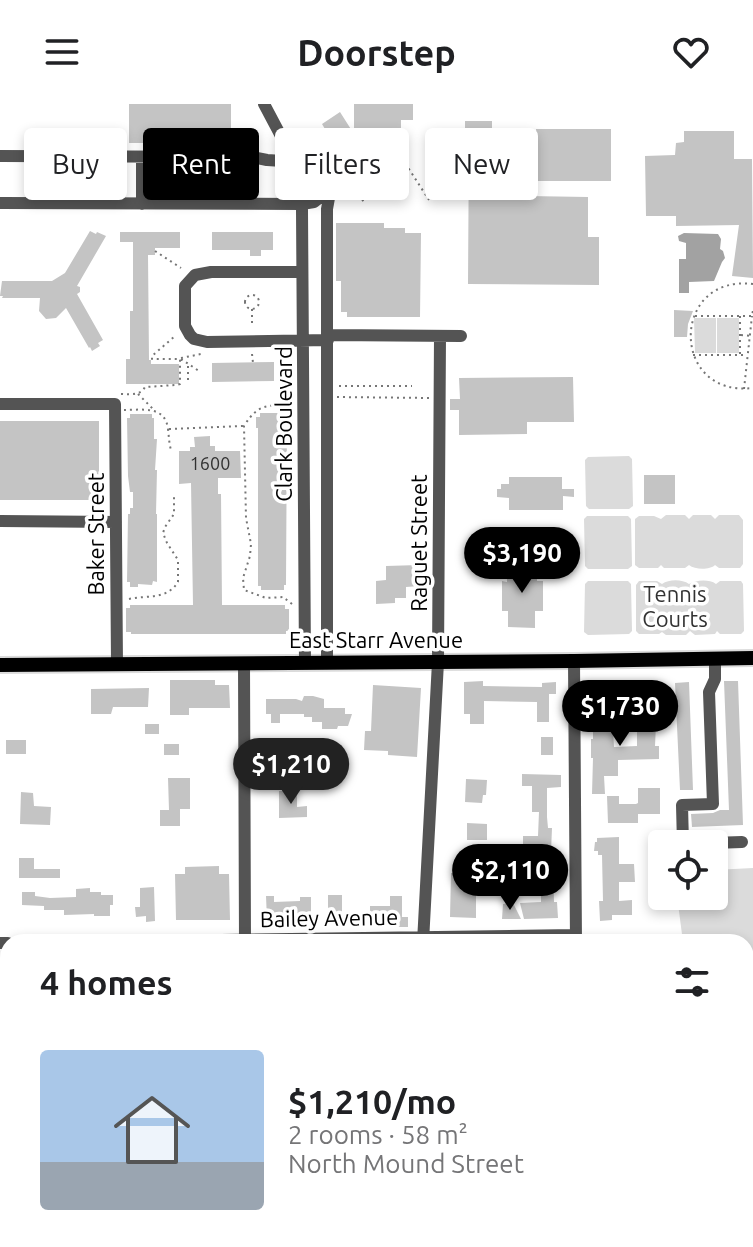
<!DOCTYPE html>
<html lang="en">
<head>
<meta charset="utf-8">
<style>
	body { margin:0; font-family:Ubuntu,sans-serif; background:#f6f6f6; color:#202124; height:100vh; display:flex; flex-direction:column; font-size:30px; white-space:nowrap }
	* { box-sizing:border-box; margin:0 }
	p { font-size:26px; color:#757577 }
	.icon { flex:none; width:44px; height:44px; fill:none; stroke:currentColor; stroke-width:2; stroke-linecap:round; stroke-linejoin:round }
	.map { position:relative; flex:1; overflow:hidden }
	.details { position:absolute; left:0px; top:830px; width:754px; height:314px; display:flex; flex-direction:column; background:#fff; border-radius:24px 24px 0 0; box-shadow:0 4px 12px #0003 }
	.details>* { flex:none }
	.guide { position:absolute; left:24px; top:24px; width:706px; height:72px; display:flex; gap:16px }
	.fabs { position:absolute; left:648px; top:726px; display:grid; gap:16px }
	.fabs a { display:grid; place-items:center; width:80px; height:80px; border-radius:8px; background:#fff; box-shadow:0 4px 12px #0003; font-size:40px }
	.price { position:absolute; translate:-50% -68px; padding:0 18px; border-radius:28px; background:#000; color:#fff; font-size:26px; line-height:52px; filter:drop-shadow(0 2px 4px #0008) }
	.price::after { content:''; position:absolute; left:50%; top:48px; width:24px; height:18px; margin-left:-12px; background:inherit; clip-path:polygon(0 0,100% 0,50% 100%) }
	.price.on { background:#222; color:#fff }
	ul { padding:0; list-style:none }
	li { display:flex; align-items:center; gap:24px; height:200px; padding:0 40px }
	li+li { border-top:2px solid #e0e0e0 }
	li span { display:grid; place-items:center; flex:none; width:224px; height:160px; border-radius:8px; color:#555 }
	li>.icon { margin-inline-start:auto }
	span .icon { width:96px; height:96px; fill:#fffc; stroke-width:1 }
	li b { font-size:34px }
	h2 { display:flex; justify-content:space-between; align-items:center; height:96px; padding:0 40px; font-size:34px }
	.chip { padding:0 28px; border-radius:8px; background:#fff; box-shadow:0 4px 12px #0003; font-size:28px; line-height:72px }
	.chip.on { background:#000; color:#fff }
	header { display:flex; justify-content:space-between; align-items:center; height:104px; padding:0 40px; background:#fff; font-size:36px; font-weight:700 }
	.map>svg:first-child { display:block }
	.green { fill:#dbdbdb }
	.water { fill:#a2a2a2 }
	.building { fill:#c4c4c4; fill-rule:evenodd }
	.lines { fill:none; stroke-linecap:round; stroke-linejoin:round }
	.major-casing { stroke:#dbdbdb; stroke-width:18 }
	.path { stroke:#767676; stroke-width:2; stroke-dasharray:2 4; stroke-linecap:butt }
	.minor { stroke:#545454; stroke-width:12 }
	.major { stroke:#000; stroke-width:14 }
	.labels { text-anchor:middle; stroke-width:7; stroke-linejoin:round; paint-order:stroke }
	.number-label { font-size:18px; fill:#313131 }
	.street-label { font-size:22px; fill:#000; stroke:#fff }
	.park-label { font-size:22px; fill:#323232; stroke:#fff }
</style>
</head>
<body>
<header><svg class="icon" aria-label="menu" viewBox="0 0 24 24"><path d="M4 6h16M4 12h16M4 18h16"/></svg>Doorstep<svg class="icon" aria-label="heart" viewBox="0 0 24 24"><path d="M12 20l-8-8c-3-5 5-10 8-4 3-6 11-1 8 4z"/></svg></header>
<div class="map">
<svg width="753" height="1143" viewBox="0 0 753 1143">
	<rect width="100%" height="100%" fill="#fff"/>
	<path class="green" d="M694,214H716V249H695Z
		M717,214H739V249H717Z
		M629,352L632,355L633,402L629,405H589L586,402L585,356L588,353Z
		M666,411H685L689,415L693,411H711L715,415L719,411H739L743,416V460L740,464H719L715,461C710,466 695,466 689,461L685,464H664L661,461L658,464H639L635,461V415L639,412H654L661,415Z
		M587,412H628L631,415L632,462L628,465H588L585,462L584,415Z
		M588,477H628L631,480L632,527L629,530L588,531L584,528L585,480Z
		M639,477H657L662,480C669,475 682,475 689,480C696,476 709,475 716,480L720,477H741L743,480L744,527L741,530H720L717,527L715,530L695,531L690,527L686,531H666L662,528L659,530H639L636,527V481Z
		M753,764V1061L746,1040V838H683L677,792H714V766Z"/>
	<path class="water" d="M684,129L718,130L721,135L720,145L723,147L725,154L722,158L714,177L689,178V189H679V155H686V139L679,137L678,132Z"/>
	<path class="building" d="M129,0H231V39H129Z
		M354,0H413V16H401V38H352L338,47L322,20L340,8L354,30Z
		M465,17H492V24H514V48H536V25H611V77H528L527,92L588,93V133H599V181L468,180L469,28H465Z
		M684,27H734V55H752L753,174L732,172L739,121L676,122V112H646L645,52L675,51L676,39L684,38Z
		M336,119H384V124H405V129H421L420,213H347V208H341V177H336Z
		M90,127L96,130L97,128L106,132L77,182L80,183V188L77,190L103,236L98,239L100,242L92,247L90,243L89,244L66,204L56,214L46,215L39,207L40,194H2L3,192H0L2,177H52L65,169Z
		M120,128H180V144H155V151H148L149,256H151V260H179V280H126V255H130V207H133V138H120Z
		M212,128H273V146H261V152H250V146H212Z
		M674,206L693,207L688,220L687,233H674Z
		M274,258V277L212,278V259Z
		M573,273L574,318H527V330L459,331V306H450V295H460L459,274Z
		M260,309H284V313H287L286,481H284V486H261V482H258V324H256V313H260Z
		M130,310H152V314H154V335H157L155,366H157L156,410H157V478L153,477L152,481L138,480V483H130V478H127L128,410H130V404H133V388H130L128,372L127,314H130Z
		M0,317H99V396H0Z
		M210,332V342H215V347H240L241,374H218V390H221L222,501H285V505H289V527H286V530H131V528H126V504H130V501H193L191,379L179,380V347H190V343H195L194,333Z
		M644,371H675V400H644Z
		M509,373H562V385H574V393L563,392V406H509V394L497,393V385H501V380H509Z
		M507,460H537V477H543V507H535V524L508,523V507H502V477L507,478Z
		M419,461L420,482L406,483V494H395V499L376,500V477L386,476V462Z
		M170,576H215V581H229L230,604H189V611H170Z
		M483,577V582L542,583V579L556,578V590H549V618H537V598L484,597V620H470V610H464V578Z
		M724,577H738L743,721L692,723L691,710L713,709L720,706H729Z
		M689,578L693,686H680L675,579Z
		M373,581L421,584L417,653L388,651V647L364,646L365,627H371Z
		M149,584L148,603H113L111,610H91V585Z
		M624,584H640V604L625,605Z
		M304,592H313L324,595V604H345V610H352L348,622H338L337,625H322V618H312V613H304V610H280V619H271V610H266V595H296L302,597Z
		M593,617L656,620L655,642H659V655L618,656V672H604L605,690H592L593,654H591V635H593ZM637,626V642L614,643L613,627Z
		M145,620H159V630H145Z
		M541,633H553V651H541Z
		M6,636H26V650H6Z
		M164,640H179V651H164Z
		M522,670L561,671V683L547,684V713L548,724H552L551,748L523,747V732H538L539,708H532V682H522Z
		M168,674H190V705H180V722H160V706H169Z
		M466,675L487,676L486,691H483L482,699L465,698Z
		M638,684H660V710H638V719H608L607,692H619V700H636L638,699Z
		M279,687H297V703L307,702V713L279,714Z
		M21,688L33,689L34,702L51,703L50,721L20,720Z
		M467,719L487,720V736H467Z
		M619,733V760H634L635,778H619V797L632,796V811H612V816L600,817L599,797H603L602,751H598V747H594L595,738H597V734Z
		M19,754H34V765H60V774H19Z
		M219,762V770H229L230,816H176L175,770H185V763Z
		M455,762L468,763V769L487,770L488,763L497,764L499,770H504L488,777V785H476V814L450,813L451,769H454Z
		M540,765H553L554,798H557L558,814L524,815L520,799L541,798V782L518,786L515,772L540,767Z
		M154,783L155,817L146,818V812L136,813L135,803H140V784Z
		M90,784V788H101V791H113V801H110V812H94V810L64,811V806H44V802L22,801V788H35V792L50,794L76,793V785Z
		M328,791H342V809H328Z
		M266,792H274V798L300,797V793H311V815L267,816Z
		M390,792H402V813H408V823H370V802H390Z
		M513,799L521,815H502L503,800Z
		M0,990L8,991V1017L0,1016Z"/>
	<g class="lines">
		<g class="major-casing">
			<path id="major" d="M0,561L574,557L753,554"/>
		</g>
		<path class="path" d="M83,40L85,36
			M286,67L287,80
			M177,89C177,80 182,74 182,65
			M362,97L407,62L429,96
			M155,147L181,164
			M753,180C670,170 670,294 753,284
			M245 198a7 7 0 1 1 14 0a7 7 0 1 1-14 0Z
			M252,205V223
			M695,212H752L753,206
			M740,212V250
			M741,231L753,232
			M252,250L253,259
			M693,251H747
			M181,254L201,250
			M181,255L199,267
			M188,262V276
			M339,282H412
			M744,285L752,212
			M121,290C131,290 140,292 145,283L176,281L180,280V255H152V252L175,232
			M138,290L153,305
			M337,293L430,294
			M124,306C142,306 165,301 168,325C169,333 169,339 171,346
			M169,325L243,322
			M129,495C147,491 167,496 178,478V456L167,439L163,429L165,423L174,410V393
			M292,500L283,493L266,494L244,486L243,474L250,452L251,440L246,414L244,322C259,298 268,302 294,301"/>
		<path class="minor" d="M264,0L282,34
			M0,52L252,53L267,56L314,59
			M142,54V100
			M298 76a17 17 0 1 1 34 0a17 17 0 1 1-34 0Z
			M292,59L281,43L282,34C296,38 300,52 314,57
			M299,82L302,106L305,559
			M0,99L302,100L314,98L323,91
			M302,168H211L195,171L185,182V222L190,231L194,235L207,238L328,236
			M328,231L461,232
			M0,300H115L117,560
			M0,417L116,418
			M715,555V575L709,588L713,700L682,701L683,740L742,738
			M574,557L576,838
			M327,558V105L331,83
			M244,559L245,838
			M82,838L575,831
			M423,838L438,558L440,232
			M0,839H8
			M428,1136V1143
			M449,1136V1143
			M587,1136V1143
			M52,1143V1136
			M241,1143V1136
			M297,1143V1136"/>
		<use href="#major" class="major"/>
	</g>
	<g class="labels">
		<g class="number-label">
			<text x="210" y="366">1600</text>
		</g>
		<g class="street-label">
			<text transform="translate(284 320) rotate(-90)" y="8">Clark Boulevard</text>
			<text transform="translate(96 430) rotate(-90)" y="8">Baker Street</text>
			<text transform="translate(419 439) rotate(-90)" y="8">Raguet Street</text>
			<text x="376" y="544">East Starr Avenue</text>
			<text transform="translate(329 814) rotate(-1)" y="8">Bailey Avenue</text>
		</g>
		<g class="park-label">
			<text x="675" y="498">Tennis<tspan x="675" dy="25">Courts</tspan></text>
		</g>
	</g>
</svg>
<div class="fabs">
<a><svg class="icon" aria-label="locate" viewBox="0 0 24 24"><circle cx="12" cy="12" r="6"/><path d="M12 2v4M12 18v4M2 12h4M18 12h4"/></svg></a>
</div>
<b class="price" style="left:522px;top:491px">$3,190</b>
<b class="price" style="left:620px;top:644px">$1,730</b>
<b class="price on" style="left:291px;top:702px">$1,210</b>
<b class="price" style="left:510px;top:808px">$2,110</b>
<div class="guide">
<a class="chip">Buy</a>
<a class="chip on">Rent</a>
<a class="chip">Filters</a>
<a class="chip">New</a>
</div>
<section class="details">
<h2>4 homes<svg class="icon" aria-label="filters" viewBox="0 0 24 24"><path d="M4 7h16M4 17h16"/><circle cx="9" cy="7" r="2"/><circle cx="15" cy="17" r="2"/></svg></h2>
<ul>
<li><span style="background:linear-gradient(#a9c7e8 70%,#9aa5b1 0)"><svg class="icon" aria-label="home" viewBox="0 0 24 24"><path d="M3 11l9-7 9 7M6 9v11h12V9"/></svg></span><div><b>$1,210/mo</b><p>2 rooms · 58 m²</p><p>North Mound Street</p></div></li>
</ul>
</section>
</div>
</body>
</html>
